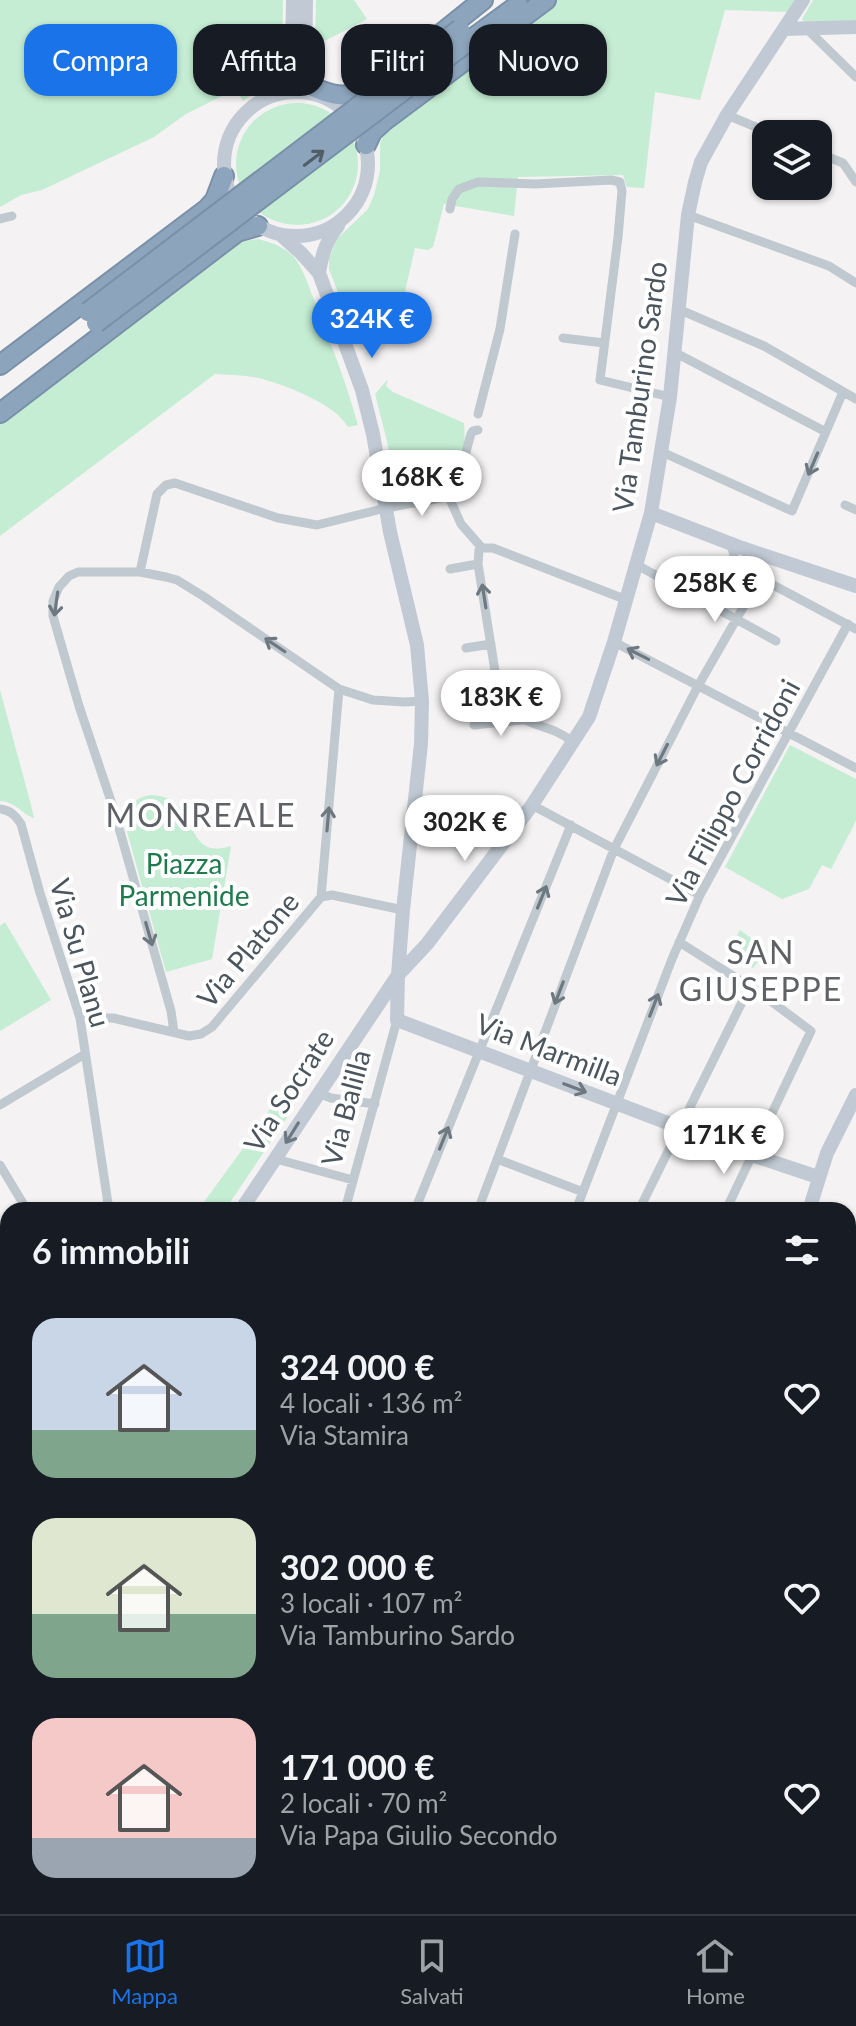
<!DOCTYPE html>
<html lang="it">
<head>
<meta charset="utf-8">
<style>
	body { margin:0; font-family:Lato,sans-serif; background:#20242c; color:#f1f3f6; height:100vh; display:flex; flex-direction:column; font-size:30px; white-space:nowrap }
	* { box-sizing:border-box; margin:0 }
	p { font-size:26px; color:#9ea1a6 }
	.icon { flex:none; width:44px; height:44px; fill:none; stroke:currentColor; stroke-width:2; stroke-linecap:round; stroke-linejoin:round }
	.map { position:relative; flex:1; overflow:hidden }
	.sheet { position:absolute; left:0px; top:1202px; width:856px; height:712px; display:flex; flex-direction:column; background:#171b24; border-radius:24px 24px 0 0; box-shadow:0 2px 6px #0004 }
	.sheet>* { flex:none }
	.guide { position:absolute; left:24px; top:24px; width:808px; height:72px; display:flex; gap:16px }
	.tools { position:absolute; left:752px; top:120px; display:grid; gap:16px }
	.tools a { display:grid; place-items:center; width:80px; height:80px; border-radius:16px; background:#171b24; box-shadow:0 2px 6px #0004; font-size:40px }
	.price { position:absolute; translate:-50% -68px; padding:0 18px; border-radius:28px; background:#fff; color:#222; font-size:26px; line-height:52px; filter:drop-shadow(0 2px 4px #0008) }
	.price::after { content:''; position:absolute; left:50%; top:48px; width:24px; height:18px; margin-left:-12px; background:inherit; clip-path:polygon(0 0,100% 0,50% 100%) }
	.price.on { background:#1a73e8; color:#fff }
	ul { padding:0; list-style:none }
	li { display:flex; align-items:center; gap:24px; height:200px; padding:0 32px }
	li span { display:grid; place-items:center; flex:none; width:224px; height:160px; border-radius:24px; color:#555 }
	li>.icon { margin-inline-start:auto }
	span .icon { width:96px; height:96px; fill:#fffc; stroke-width:1 }
	li b { font-size:34px }
	h2 { display:flex; justify-content:space-between; align-items:center; height:96px; padding:0 32px; font-size:34px }
	.tag { padding:0 28px; border-radius:24px; background:#171b24; box-shadow:0 2px 6px #0004; font-size:28px; line-height:72px }
	.tag.on { background:#1a73e8; color:#fff }
	.tab-bar { display:flex; justify-content:space-around; align-items:center; height:112px; border-top:2px solid #363941; background:#171b24; font-size:22px; color:#9ea1a6 }
	.tab-bar a { display:grid; justify-items:center; gap:4px }
	.tab-bar .on { color:#1a73e8 }
	.map>svg:first-child { display:block }
	.green { fill:#c4edd3 }
	.lines { fill:none; stroke-linecap:round; stroke-linejoin:round }
	.highway-casing { stroke:#7890a8; stroke-width:22 }
	.street { stroke:#c0c9cf; stroke-width:9 }
	.secondary { stroke:#c1cad4; stroke-width:14 }
	.highway { stroke:#8da5bc; stroke-width:18 }
	.highway-bridge-casing { stroke:#7890a8; stroke-width:22; stroke-linecap:butt }
	.highway-bridge { stroke:#8da5bc; stroke-width:18 }
	.oneway { stroke:#515d67 }
	.oneway2 { stroke:#6d7880 }
	.oneway3 { stroke:#6e7881 }
	.labels { text-anchor:middle; stroke-width:8; stroke-linejoin:round; paint-order:stroke }
	.street-label { font-size:28px; fill:#4a555e; stroke:#fff }
	.park-label { font-size:28px; fill:#1e7c4c; stroke:#fff }
	.quarter-label { font-size:32px; letter-spacing:2px; fill:#5e6266; stroke:#fff }
</style>
</head>
<body>
<div class="map">
<svg width="856" height="1914" viewBox="0 0 856 1914">
	<rect width="100%" height="100%" fill="#f4f2f2"/>
	<path class="green" d="M0,0H283L282,57L277,72L270,82L243,101L236,89L186,114L154,137L42,190L21,195L0,207Z
		M316,0H354L367,19L315,46Z
		M557,0H796L789,12L725,10L700,100L655,92L644,188L627,187L623,175L518,177L514,216L444,204L433,247L428,250L415,248L403,300C379,306 381,329 375,350L370,349L362,332L351,326L329,269V258L337,239L368,209L374,195L380,171V143L385,132Z
		M813,0H856V20L804,22L802,19Z
		M236 164a61 61 0 1 1 122 0a61 61 0 1 1-122 0Z
		M258,239C270,242 282,246 292,255C303,267 308,285 314,300C330,341 346,382 358,425L348,427C336,405 290,387 266,380C250,375 231,375 215,374L0,536V423L240,242Z
		M388,379L386,386L393,392L464,423C466,445 463,466 449,484L400,487L394,480L387,441L375,394Z
		M0,690L31,805L34,818C20,813 17,802 0,801Z
		M790,745L856,779V821L831,869L822,865L809,889L782,899L725,867Z
		M150,795C203,796 180,862 231,846L212,959L166,972L121,810L142,797Z
		M5,922L51,1000L0,1031V926Z
		M740,930L767,950L753,968L729,951Z
		M272,1105L288,1116L225,1210H215L204,1202L263,1121Z"/>
	<g class="lines">
		<g class="highway-casing">
			<path id="highway" d="M438,36L483,0
				M469,41L518,5
				M313,87C333,97 347,98 369,91
				M366,145L372,132L384,121L546,0
				M0,365L207,209L215,200L224,176
				M0,413L237,232L258,226"/>
		</g>
		<path class="street" d="M807,29L856,77
			M727,115L773,134
			M818,153L843,163L856,182
			M450,209L452,199L459,189L478,182L535,184L611,180L620,182L622,191L618,237L600,380L670,397
			M688,215L829,266L856,283
			M0,219L12,216
			M678,309L764,346L856,399
			M563,338L604,343
			M674,352L826,432
			M478,414L500,329L515,234
			M662,452L792,511L843,392
			M448,495L461,524L482,548
			M845,505L856,510
			M731,544L736,563L760,578L856,629
			M482,548L479,550L478,564L498,690C515,731 545,719 573,742
			M482,548H493L627,600
			M637,565L776,641
			M450,569L478,564
			M140,572L157,494L166,485L175,483L278,518L317,525L386,508L441,498C459,489 465,453 471,434L473,431L478,430
			M614,642L856,768
			M466,648L491,644
			M474,725L522,720
			M532,805L700,895
			M0,809C10,810 15,815 21,824L40,893L80,1018L109,1210
			M321,897L339,689
			M679,942L760,993L811,1031L726,1210
			M80,1018H113L189,1036L201,1034L212,1027L321,897L332,895L403,910
			M174,1032L171,1011L113,807L79,706L53,616V601L59,587L69,576L78,572H140L166,577L177,580L203,596L339,689L373,700L404,702L422,701
			M318,1093L331,1098L375,1104
			M0,1105L85,1054
			M276,1159L353,1180
			M497,1159L583,1192
			M0,1165L27,1210
			M345,1210L397,1020
			M415,1210L571,825
			M478,1210L614,849L698,686L760,578
			M576,1210L672,959L700,895L848,624
			M639,1210L750,986
			M848,1228L856,1232
			M0,1316L8,1311
			M0,1325L8,1338
			M848,1327L856,1330
			M848,1412L856,1415
			M851,1509L856,1497
			M0,1523L8,1518
			M0,1533L8,1544
			M848,1636L856,1641
			M848,1722L856,1727
			M848,1749L856,1736
			M0,1753L8,1739
			M848,1818L856,1822
			M290,1906L301,1914
			M686,1906L699,1914
			M793,1906L802,1914
			M11,1914L15,1906
			M354,1914L360,1906"/>
		<path class="secondary" d="M306,0L305,71L309,83L318,95
			M784,29L856,27
			M224 164a72 72 0 1 1 144 0a72 72 0 1 1-144 0Z
			M268,95L285,82L292,55L293,0
			M281,235L301,253L319,273L362,390L373,434L390,532L417,645L422,701L421,744L403,910L398,975L397,1020L752,1155L818,1177
			M319,273C322,254 326,241 338,226
			M651,513L742,548L856,586
			M241,1210L398,975L427,944L532,805L589,717L614,642L651,513L670,397L688,215L695,182L701,162L727,115L803,0
			M809,1210L827,1153L856,1095
			M0,1707L8,1717
			M177,1906L183,1914
			M221,1914V1906
			M486,1914L492,1906"/>
		<use href="#highway" class="highway"/>
		<g class="highway-bridge-casing">
			<path id="highway-bridge" d="M88,312L460,29
				M96,323L469,41"/>
		</g>
		<use href="#highway-bridge" class="highway-bridge"/>
	</g>
	<defs><path id="oneway-shaft" d="M-6 0H5M1.5-3L5.5 0L1.5 3" fill="none" stroke-width="1.6" stroke-linecap="round" stroke-linejoin="round" transform="scale(2)"/></defs>
	<use class="oneway" href="#oneway-shaft" transform="translate(314 158) rotate(-37)"/>
	<g class="oneway2">
		<use href="#oneway-shaft" transform="translate(813 464) rotate(113)"/>
		<use href="#oneway-shaft" transform="translate(484 596) rotate(-99)"/>
		<use href="#oneway-shaft" transform="translate(56 604) rotate(98)"/>
		<use href="#oneway-shaft" transform="translate(275 645) rotate(-146)"/>
		<use href="#oneway-shaft" transform="translate(638 654) rotate(-153)"/>
		<use href="#oneway-shaft" transform="translate(662 755) rotate(117)"/>
		<use href="#oneway-shaft" transform="translate(328 819) rotate(-85)"/>
		<use href="#oneway-shaft" transform="translate(542 897) rotate(-68)"/>
		<use href="#oneway-shaft" transform="translate(149 934) rotate(74)"/>
		<use href="#oneway-shaft" transform="translate(559 993) rotate(111)"/>
		<use href="#oneway-shaft" transform="translate(654 1005) rotate(-69)"/>
		<use href="#oneway-shaft" transform="translate(444 1138) rotate(-68)"/>
	</g>
	<g class="oneway3">
		<use href="#oneway-shaft" transform="translate(575 1088) rotate(21)"/>
		<use href="#oneway-shaft" transform="translate(292 1133) rotate(122)"/>
	</g>
	<g class="labels">
		<g class="street-label">
			<text transform="translate(640 387) rotate(-82)" y="10">Via Tamburino Sardo</text>
			<text transform="translate(733 793) rotate(-62)" y="10">Via Filippo Corridoni</text>
			<text transform="translate(248 950) rotate(-50)" y="10">Via Platone</text>
			<text transform="translate(80 953) rotate(74)" y="10">Via Su Planu</text>
			<text transform="translate(549 1050) rotate(21)" y="10">Via Marmilla</text>
			<text transform="translate(289 1091) rotate(-57)" y="10">Via Socrate</text>
			<text transform="translate(346 1108) rotate(-75)" y="10">Via Balilla</text>
		</g>
		<g class="park-label">
			<text x="184" y="874">Piazza<tspan x="184" dy="32">Parmenide</tspan></text>
		</g>
		<g class="quarter-label">
			<text x="201" y="827">MONREALE</text>
			<text x="761" y="964">SAN<tspan x="761" dy="37">GIUSEPPE</tspan></text>
		</g>
	</g>
</svg>
<div class="tools">
<a><svg class="icon" aria-label="layers" viewBox="0 0 24 24"><path d="M12 4l9 5-9 5-9-5zM3 14l9 5 9-5"/></svg></a>
</div>
<b class="price on" style="left:372px;top:360px">324K €</b>
<b class="price" style="left:422px;top:518px">168K €</b>
<b class="price" style="left:715px;top:624px">258K €</b>
<b class="price" style="left:501px;top:738px">183K €</b>
<b class="price" style="left:465px;top:863px">302K €</b>
<b class="price" style="left:724px;top:1176px">171K €</b>
<div class="guide">
<a class="tag on">Compra</a>
<a class="tag">Affitta</a>
<a class="tag">Filtri</a>
<a class="tag">Nuovo</a>
</div>
<section class="sheet">
<h2>6 immobili<svg class="icon" aria-label="filters" viewBox="0 0 24 24"><path d="M4 7h16M4 17h16"/><circle cx="9" cy="7" r="2"/><circle cx="15" cy="17" r="2"/></svg></h2>
<ul>
<li><span style="background:linear-gradient(#c9d6e8 70%,#7fa58c 0)"><svg class="icon" aria-label="home" viewBox="0 0 24 24"><path d="M3 11l9-7 9 7M6 9v11h12V9"/></svg></span><div><b>324 000 €</b><p>4 locali · 136 m²</p><p>Via Stamira</p></div><svg class="icon" aria-label="heart" viewBox="0 0 24 24"><path d="M12 20l-8-8c-3-5 5-10 8-4 3-6 11-1 8 4z"/></svg></li>
<li><span style="background:linear-gradient(#dfe7d0 60%,#7fa58c 0)"><svg class="icon" aria-label="home" viewBox="0 0 24 24"><path d="M3 11l9-7 9 7M6 9v11h12V9"/></svg></span><div><b>302 000 €</b><p>3 locali · 107 m²</p><p>Via Tamburino Sardo</p></div><svg class="icon" aria-label="heart" viewBox="0 0 24 24"><path d="M12 20l-8-8c-3-5 5-10 8-4 3-6 11-1 8 4z"/></svg></li>
<li><span style="background:linear-gradient(#f6c9c9 75%,#9aa5b1 0)"><svg class="icon" aria-label="home" viewBox="0 0 24 24"><path d="M3 11l9-7 9 7M6 9v11h12V9"/></svg></span><div><b>171 000 €</b><p>2 locali · 70 m²</p><p>Via Papa Giulio Secondo</p></div><svg class="icon" aria-label="heart" viewBox="0 0 24 24"><path d="M12 20l-8-8c-3-5 5-10 8-4 3-6 11-1 8 4z"/></svg></li>
</ul>
</section>
</div>
<nav class="tab-bar">
<a class="on"><svg class="icon" aria-label="map" viewBox="0 0 24 24"><path d="M3 6l6-2 6 2 6-2v14l-6 2-6-2-6 2zM9 4v14M15 6v14"/></svg>Mappa</a>
<a><svg class="icon" aria-label="saved" viewBox="0 0 24 24"><path d="M7 4h10v16l-5-4-5 4z"/></svg>Salvati</a>
<a><svg class="icon" aria-label="home" viewBox="0 0 24 24"><path d="M3 11l9-7 9 7M6 9v11h12V9"/></svg>Home</a>
</nav>
</body>
</html>
